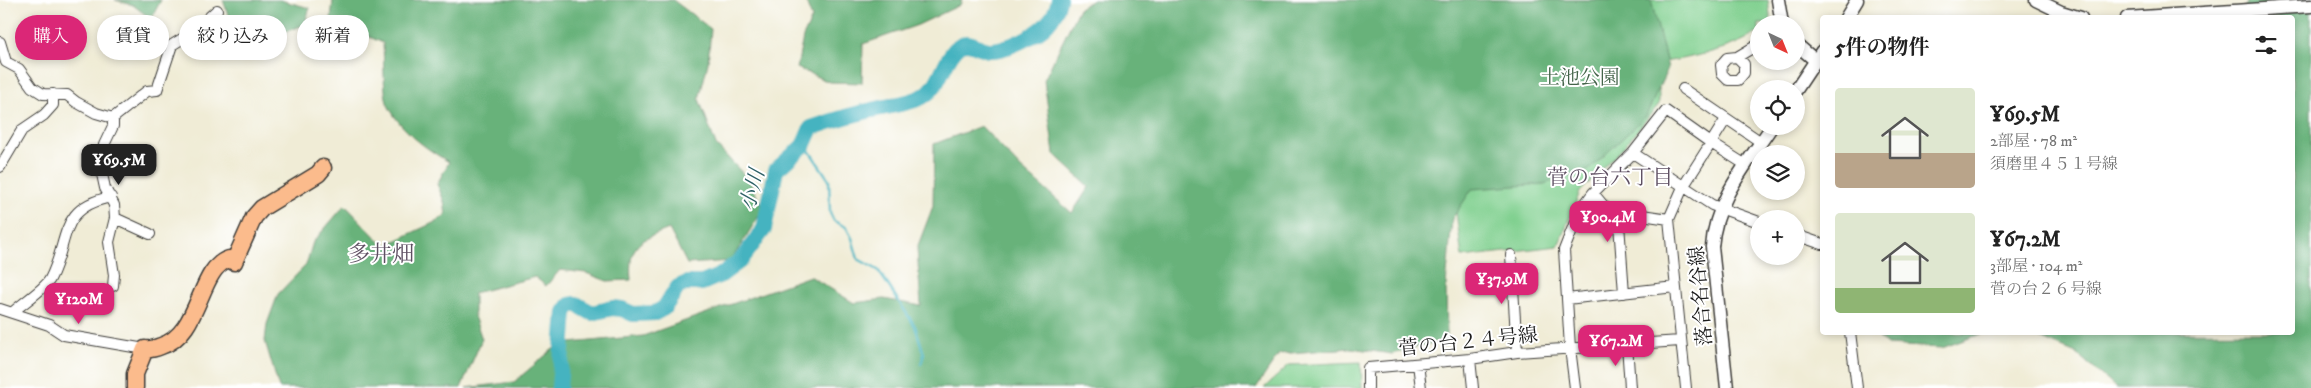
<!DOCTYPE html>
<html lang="ja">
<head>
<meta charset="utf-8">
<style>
	body { margin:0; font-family:"IM FELL DW Pica","Noto Serif JP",serif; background:#f6f6f6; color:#222; height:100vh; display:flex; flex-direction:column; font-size:19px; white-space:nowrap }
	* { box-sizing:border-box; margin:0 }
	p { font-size:16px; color:#767676 }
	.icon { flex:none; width:28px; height:28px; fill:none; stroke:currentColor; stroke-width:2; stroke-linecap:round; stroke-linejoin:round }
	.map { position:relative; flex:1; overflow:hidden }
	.sheet { position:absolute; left:1820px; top:15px; width:475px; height:320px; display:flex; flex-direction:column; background:#fff; border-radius:5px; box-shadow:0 2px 8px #0003 }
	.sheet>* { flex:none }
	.banner { position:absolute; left:15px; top:15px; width:475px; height:45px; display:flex; gap:10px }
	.needle { width:32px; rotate:137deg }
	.fabs { position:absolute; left:1750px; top:15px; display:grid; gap:10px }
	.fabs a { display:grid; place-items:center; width:55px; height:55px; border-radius:50%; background:#fff; box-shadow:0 2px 8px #0003; font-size:25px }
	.price { position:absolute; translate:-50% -42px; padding:0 11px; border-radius:10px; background:#db2777; color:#fff; font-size:16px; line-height:32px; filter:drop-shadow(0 1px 2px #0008) }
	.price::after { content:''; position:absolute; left:50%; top:30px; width:15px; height:11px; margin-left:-8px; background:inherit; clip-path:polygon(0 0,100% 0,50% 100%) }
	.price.active { background:#222; color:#fff }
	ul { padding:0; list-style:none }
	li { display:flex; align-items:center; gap:15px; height:125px; padding:0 15px }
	li span { display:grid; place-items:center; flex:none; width:140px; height:100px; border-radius:5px; color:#555 }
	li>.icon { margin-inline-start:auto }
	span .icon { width:60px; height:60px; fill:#fffc; stroke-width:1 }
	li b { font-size:21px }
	h2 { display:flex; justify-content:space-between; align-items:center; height:60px; padding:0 15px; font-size:21px }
	.tag { padding:0 18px; border-radius:22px; background:#fff; box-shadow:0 2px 8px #0003; font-size:18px; line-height:45px }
	.tag.active { background:#db2777; color:#fff }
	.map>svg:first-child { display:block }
	.green { fill:#81d090; stroke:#4e7656 }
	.forest { fill:#68b27a; stroke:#42674b }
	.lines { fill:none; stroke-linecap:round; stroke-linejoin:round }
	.stream { stroke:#45b3c0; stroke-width:2.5 }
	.river { stroke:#45b3c0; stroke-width:16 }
	.minor-casing { stroke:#3c3b38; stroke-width:12 }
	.tertiary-casing { stroke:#3c3b38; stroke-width:15 }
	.primary-casing { stroke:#3c3b38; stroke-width:19 }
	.minor { stroke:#fff; stroke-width:10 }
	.tertiary { stroke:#fff; stroke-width:12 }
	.primary { stroke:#fbbb8c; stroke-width:16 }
	.labels { text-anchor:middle; stroke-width:4; stroke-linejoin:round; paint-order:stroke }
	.park-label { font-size:20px; fill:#44644a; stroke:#fff }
	.street-label { font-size:20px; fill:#1c1c1c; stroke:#fff }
	.neighbourhood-label { font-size:21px; fill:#5f5063; stroke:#fff }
	.water-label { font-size:21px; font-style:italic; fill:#2e6066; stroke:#fff }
	.quarter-label { font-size:22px; fill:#5f5063; stroke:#fff }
</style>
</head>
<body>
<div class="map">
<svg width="2311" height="388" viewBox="0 0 2311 388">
	<rect width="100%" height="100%" fill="#fff"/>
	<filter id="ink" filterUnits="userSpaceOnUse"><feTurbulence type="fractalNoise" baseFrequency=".02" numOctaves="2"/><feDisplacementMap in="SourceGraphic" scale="10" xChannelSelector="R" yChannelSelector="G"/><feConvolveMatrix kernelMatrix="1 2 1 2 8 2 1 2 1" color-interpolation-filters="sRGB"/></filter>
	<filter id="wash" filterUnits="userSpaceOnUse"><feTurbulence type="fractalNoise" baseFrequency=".0096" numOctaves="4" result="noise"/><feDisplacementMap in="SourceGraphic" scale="20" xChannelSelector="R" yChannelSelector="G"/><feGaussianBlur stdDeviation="1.12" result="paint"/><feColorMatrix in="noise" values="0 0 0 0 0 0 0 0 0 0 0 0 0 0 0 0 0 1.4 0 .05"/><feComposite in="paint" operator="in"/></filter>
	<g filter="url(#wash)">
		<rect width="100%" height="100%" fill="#f0ecd6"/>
		<path class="green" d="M1490,0H1768L1771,24H1759V32C1727,51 1694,57 1658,63L1659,104L1622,149L1580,192L1558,246L1462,257L1452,183Z
			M1361,362L1362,388H1264L1289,365Z"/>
		<path class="forest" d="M115,0H161L151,19L133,5Z
			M223,0H280L310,8L304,25L263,40L233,29Z
			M333,0H673L711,29L708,63L699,99L716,145L749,180L763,209L731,261L687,264L669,229C639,241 628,244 631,280L607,281L586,273L560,270L546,286L535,277L474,293V316L482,339L461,388H279L265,341L267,324L278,294L306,265L313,242L345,205L384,246L433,223L446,215L444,201L437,184L449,162C426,149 400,130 388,105C383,95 384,57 383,43L331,20Z
			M805,0H962L960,5L918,25L863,44L862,83L829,82L797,68L803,37L812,18Z
			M1093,0H1651L1668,68L1646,116L1589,170L1544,184L1472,189L1452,219L1446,286L1447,339L1392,354L1351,348L1279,354L1256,388H466L514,382L559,344L643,336L810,276L854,303L884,299L921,306L917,248L933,206L934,144L981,126L1021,168L1072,213L1089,187L1054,154L1044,80L1079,8Z
			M2249,0H2311V388H2116L2076,353L2028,333L2292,332V18L2239,17Z
			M1874,333H1983L1942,348L1887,345Z"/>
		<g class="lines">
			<path class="stream" d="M804,143L829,180L830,213L834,221L846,227L852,238L858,259L878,270L915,326L924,354L921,364"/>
			<path class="river" d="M559,388L565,312L570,305L576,304L592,313L612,308L622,309L633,314L655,313L664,308L678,287L687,283H702L721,275L741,260L764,229L776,170L803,146L811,128C834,120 857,113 881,108C894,105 910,103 922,97C942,87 943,57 960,45C970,39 979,49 989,50C1005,51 1037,35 1047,24C1054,17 1057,9 1059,0"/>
		</g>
	</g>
	<g filter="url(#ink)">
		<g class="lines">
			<g class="minor-casing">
				<path id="minor" d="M0,42L6,62L19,69L32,87L43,94L67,95L76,102L96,113L113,118
					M1737,57L1744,64V73L1738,80H1728L1722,74L1721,65L1727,58L1737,57L1759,44
					M1683,89L1761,142
					M1726,119L1711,143L1746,165
					M1633,153L1666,111L1711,143L1683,187L1669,219L1686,388
					M0,167L22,130L44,115L53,105V94
					M1593,193L1619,224L1624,293
					M115,218L150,234
					M1619,224L1642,215L1669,219
					M1796,235L1822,244
					M1511,255L1517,352
					M113,286L114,275L109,242L115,218L114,205L105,188L100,165L104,145L113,126V118L147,91L157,90L172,45L193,32L217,10
					M1567,299L1675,287
					M0,309L49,325L64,335L145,349
					M12,313C21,304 45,289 50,279C70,241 57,208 111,197
					M1850,332L1857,388
					M1627,344L1630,388
					M1470,359L1473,388
					M1418,364L1421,388
					M1368,388V368L1470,359L1517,352L1680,341
					M1575,388L1570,348L1564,250L1579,212L1593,193L1633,153L1712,205L1759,222"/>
			</g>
			<g class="tertiary-casing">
				<path id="tertiary" d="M1778,0L1782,24
					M2036,0L2061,12L2081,18
					M1846,18L1857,0
					M2127,18L2311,6
					M1796,44L1816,61
					M1796,90L1822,51
					M1727,388L1712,247C1715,200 1747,164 1772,126"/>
			</g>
			<g class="primary-casing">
				<path id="primary" d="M135,388V374L145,349C151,350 156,348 161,346C201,334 198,268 229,259L234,262L254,217L262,208L318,174L323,168"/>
			</g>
			<use href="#minor" class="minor"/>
			<use href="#tertiary" class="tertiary"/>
			<use href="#primary" class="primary"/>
		</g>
	</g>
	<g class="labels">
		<g class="park-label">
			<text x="1580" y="84">土池公園</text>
		</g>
		<g class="street-label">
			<text transform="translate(1700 296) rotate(-95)" y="7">落合名谷線</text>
			<text transform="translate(1468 341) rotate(-6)" y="7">菅の台２４号線</text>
		</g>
		<g class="neighbourhood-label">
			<text x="1610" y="184">菅の台六丁目</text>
		</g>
		<g class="water-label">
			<text transform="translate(752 190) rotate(-75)" y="7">小川</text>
		</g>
		<g class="quarter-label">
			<text x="381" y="261">多井畑</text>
		</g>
	</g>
</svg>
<div class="fabs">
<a><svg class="needle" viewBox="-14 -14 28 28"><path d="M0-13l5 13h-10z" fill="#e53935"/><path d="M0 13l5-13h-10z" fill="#767676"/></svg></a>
<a><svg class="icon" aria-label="locate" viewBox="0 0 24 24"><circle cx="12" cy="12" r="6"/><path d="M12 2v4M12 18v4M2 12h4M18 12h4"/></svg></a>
<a><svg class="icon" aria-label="layers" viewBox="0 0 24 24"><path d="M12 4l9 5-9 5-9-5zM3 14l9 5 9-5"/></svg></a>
<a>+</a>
</div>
<b class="price active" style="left:119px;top:186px">¥69.5M</b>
<b class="price" style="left:1608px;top:243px">¥90.4M</b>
<b class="price" style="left:1502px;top:305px">¥37.9M</b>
<b class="price" style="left:79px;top:325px">¥120M</b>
<b class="price" style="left:1616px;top:367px">¥67.2M</b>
<div class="banner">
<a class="tag active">購入</a>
<a class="tag">賃貸</a>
<a class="tag">絞り込み</a>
<a class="tag">新着</a>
</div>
<section class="sheet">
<h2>5件の物件<svg class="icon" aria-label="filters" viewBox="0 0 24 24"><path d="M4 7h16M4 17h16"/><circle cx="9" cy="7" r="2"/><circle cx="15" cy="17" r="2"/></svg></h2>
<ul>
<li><span style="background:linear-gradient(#dfe7d0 65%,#b9a48a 0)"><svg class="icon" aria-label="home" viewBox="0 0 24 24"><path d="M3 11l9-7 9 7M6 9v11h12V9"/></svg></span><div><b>¥69.5M</b><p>2部屋 · 78 m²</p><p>須磨里４５１号線</p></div></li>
<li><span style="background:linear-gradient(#dfe7d0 75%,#8fb573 0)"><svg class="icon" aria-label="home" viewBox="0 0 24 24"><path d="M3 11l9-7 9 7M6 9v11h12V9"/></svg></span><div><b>¥67.2M</b><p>3部屋 · 104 m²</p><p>菅の台２６号線</p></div></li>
</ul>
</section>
</div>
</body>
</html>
